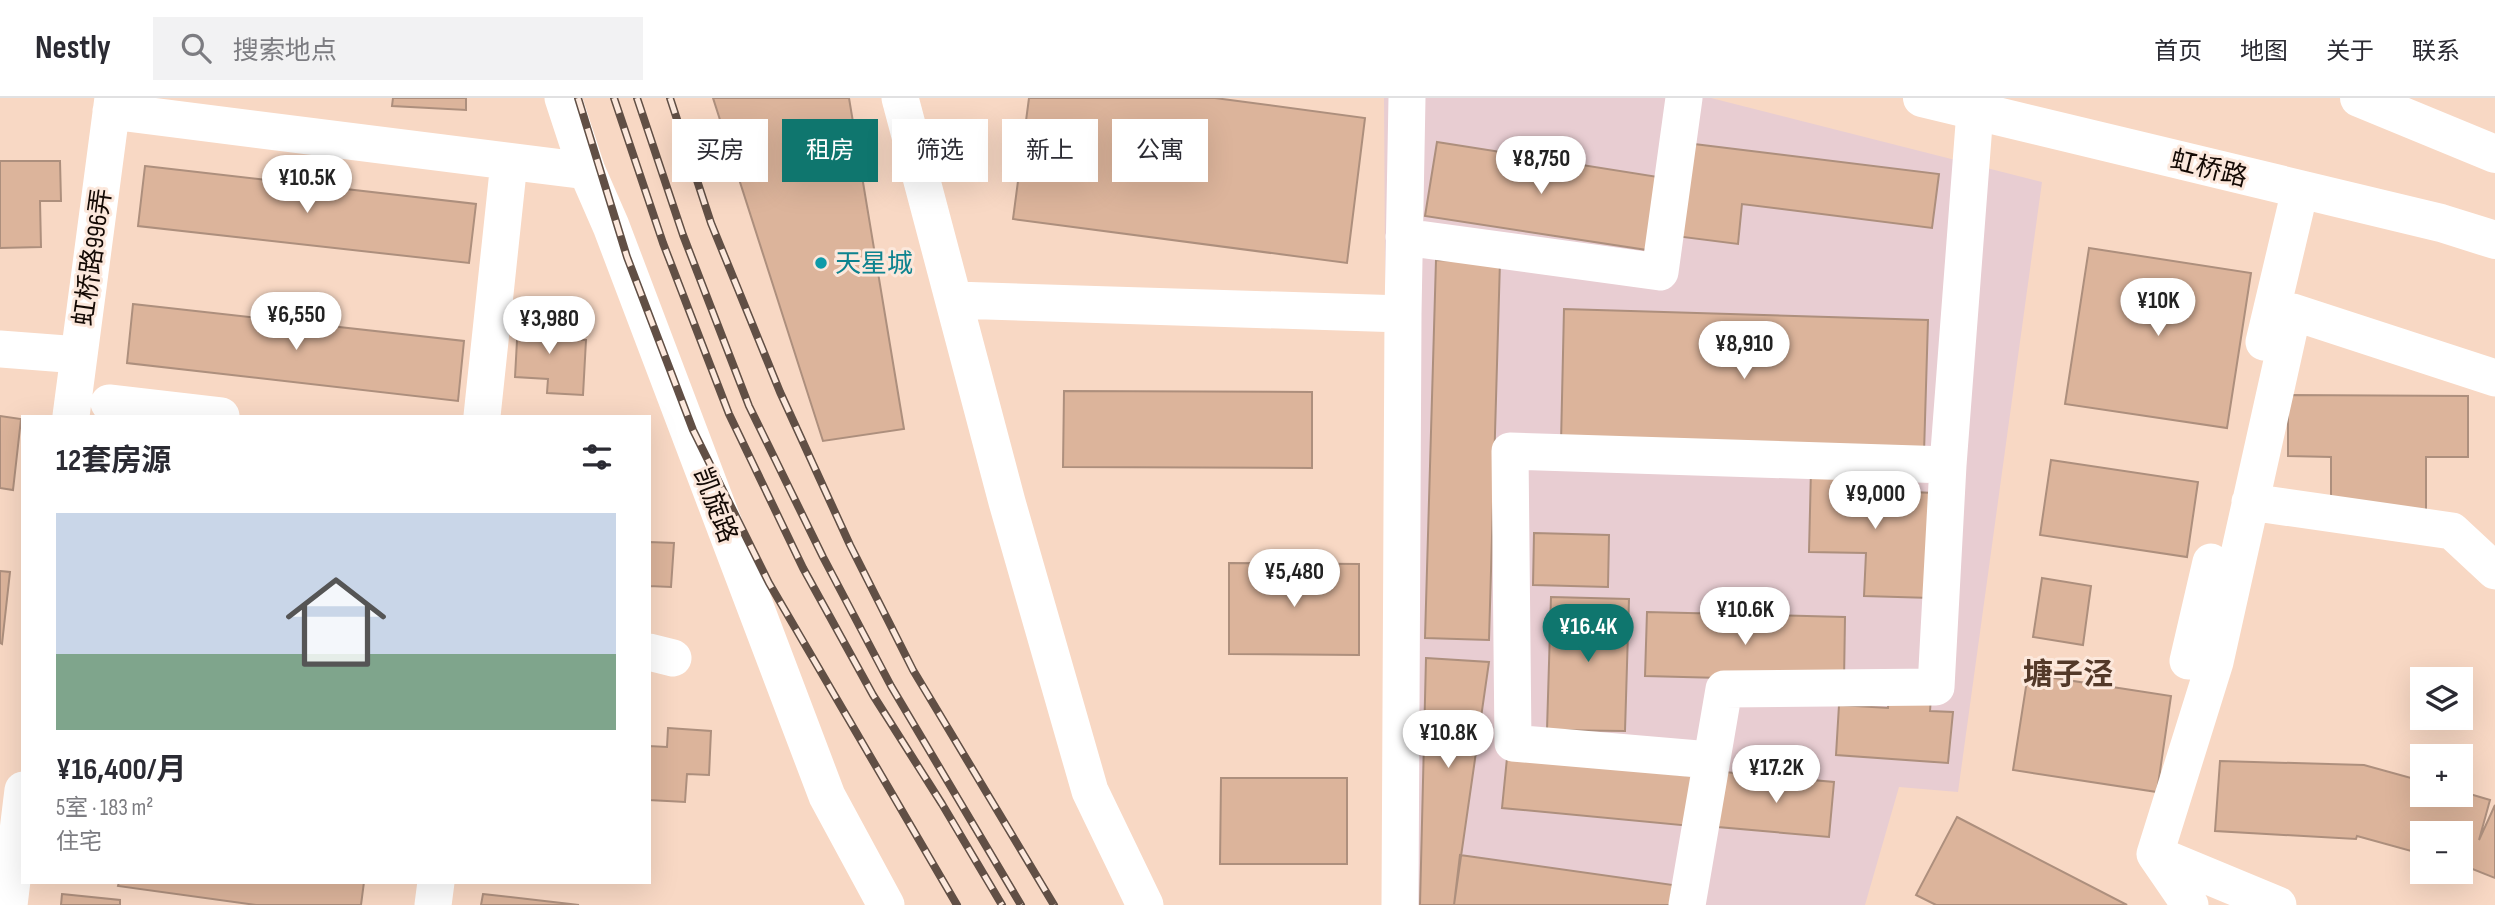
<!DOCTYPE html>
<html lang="zh">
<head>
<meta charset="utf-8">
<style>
	body { margin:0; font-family:"Sofia Sans Condensed","Noto Sans SC",sans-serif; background:#f2f2f3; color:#2b2b33; height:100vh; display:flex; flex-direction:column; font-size:26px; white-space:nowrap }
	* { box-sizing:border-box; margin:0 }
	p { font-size:23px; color:#7c7c81 }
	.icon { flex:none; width:38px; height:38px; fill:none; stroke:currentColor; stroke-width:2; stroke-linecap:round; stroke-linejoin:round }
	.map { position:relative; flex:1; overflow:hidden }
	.details { position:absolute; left:21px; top:317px; width:630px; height:469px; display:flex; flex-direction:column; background:#fff; border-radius:0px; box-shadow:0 7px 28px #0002 }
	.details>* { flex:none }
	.guide { position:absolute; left:672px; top:21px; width:665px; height:63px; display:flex; gap:14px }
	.tools { position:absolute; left:2410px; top:569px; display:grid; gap:14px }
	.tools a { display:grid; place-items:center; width:63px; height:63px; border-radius:0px; background:#fff; box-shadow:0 7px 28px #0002; font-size:35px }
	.price { position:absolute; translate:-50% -60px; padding:0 16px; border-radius:24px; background:#fff; color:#222; font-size:23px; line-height:46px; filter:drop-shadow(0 2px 4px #0008) }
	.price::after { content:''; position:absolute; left:50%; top:42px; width:21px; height:16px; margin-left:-10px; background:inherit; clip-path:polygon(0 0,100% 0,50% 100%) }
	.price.current { background:#0f766e; color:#fff }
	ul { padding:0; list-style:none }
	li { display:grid; align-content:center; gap:14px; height:371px; padding:0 35px }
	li+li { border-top:2px solid #e1e1e2 }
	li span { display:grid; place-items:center; height:217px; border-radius:0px; color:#555 }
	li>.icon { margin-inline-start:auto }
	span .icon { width:126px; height:126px; fill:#fffc; stroke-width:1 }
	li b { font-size:30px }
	h2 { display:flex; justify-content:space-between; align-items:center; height:84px; padding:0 35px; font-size:30px }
	.chip { padding:0 24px; border-radius:0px; background:#fff; box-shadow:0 7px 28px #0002; font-size:24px; line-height:63px }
	.chip.current { background:#0f766e; color:#fff }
	header { display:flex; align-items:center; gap:42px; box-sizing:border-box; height:98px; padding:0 35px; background:#fff; border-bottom:2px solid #e1e1e2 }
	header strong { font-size:33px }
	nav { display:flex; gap:38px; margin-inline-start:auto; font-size:24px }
	.search { width:490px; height:63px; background:#f2f2f3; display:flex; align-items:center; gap:18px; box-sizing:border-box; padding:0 24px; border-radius:0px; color:#7c7c81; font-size:26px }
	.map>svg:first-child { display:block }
	.commercial { fill:#e8cdd2 }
	.building { fill:#dcb49b; stroke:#ad8f7d; stroke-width:2 }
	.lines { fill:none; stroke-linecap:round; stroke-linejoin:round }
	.minor { stroke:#fff; stroke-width:37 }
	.major { stroke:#fff; stroke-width:38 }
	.rail-casing { stroke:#614f45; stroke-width:8 }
	.rail { stroke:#fce8dc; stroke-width:5; stroke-dasharray:16; stroke-linecap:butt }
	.culture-dot { fill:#0f9aa8; stroke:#fce8dc; stroke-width:2.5 }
	.labels { text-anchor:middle; stroke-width:6; stroke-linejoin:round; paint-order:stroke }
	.street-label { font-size:26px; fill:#130904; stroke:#fce8dc }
	.culture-label { font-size:26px; fill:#0d838f; stroke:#fce8dc; text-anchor:start }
	.quarter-label { font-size:30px; font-weight:bold; fill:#533929; stroke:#fce8dc }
</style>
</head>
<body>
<header>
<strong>Nestly</strong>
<div class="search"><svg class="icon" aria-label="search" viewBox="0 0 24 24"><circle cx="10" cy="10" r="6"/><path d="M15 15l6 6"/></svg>搜索地点</div>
<nav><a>首页</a><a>地图</a><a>关于</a><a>联系</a></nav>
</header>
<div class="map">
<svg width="2495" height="807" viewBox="0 0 2495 807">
	<rect width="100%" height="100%" fill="#f8d8c4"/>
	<path class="commercial" d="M1384,0H1711L2042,84L1958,694L1899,689L1865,807H1389Z"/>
	<path class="building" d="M393,0H466V12L392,8Z
		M713,0H849L904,331L823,343Z
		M1029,0H1215L1365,20L1347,165L1013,121Z
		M1437,44L1658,79L1647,152L1425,118Z
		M1686,45L1939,76L1932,130L1742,106L1738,146L1675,138Z
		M0,63H60L61,103H40L41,149L0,150Z
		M145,68L476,106L469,165L138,128Z
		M2089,150L2251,175L2227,330L2065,306Z
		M1436,162L1500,163L1489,542L1425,540Z
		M133,206L464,243L458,303L127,265Z
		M519,206L540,207L538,239L586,242L583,297L547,295L548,281L515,279Z
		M1564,211L1928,222L1924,355L1561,345Z
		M1064,293L1312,294V370L1063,369Z
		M2288,297L2468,298V359H2426V413L2331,412V359L2288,358Z
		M0,318L21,321L13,392L0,390Z
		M2051,362L2198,384L2187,459L2040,437Z
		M1811,371L1868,372L1867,392L1934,395L1931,500L1864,498L1866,455L1809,454Z
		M1534,435L1609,437L1608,489L1533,487Z
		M649,444L674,445L671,489L649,488V490Z
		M1229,465L1359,466V557L1229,556Z
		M0,473L10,474L2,546L0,545Z
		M2042,480L2091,488L2083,547L2033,539Z
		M1551,499L1629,501L1625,633L1547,632Z
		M1647,514L1845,519L1844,583L1645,578Z
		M1426,560L1489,564L1454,807H1420Z
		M2028,576L2171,598L2157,694L2013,672Z
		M1889,596L1931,599L1930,613L1953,614L1948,665L1836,657L1839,607L1888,610Z
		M668,630L711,633L709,677L687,676L685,704L649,702V648L667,649Z
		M1507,660L1695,678L1691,728L1502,710Z
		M2220,663L2364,667L2422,683V696H2460V693L2490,702L2479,742L2495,707V780L2460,766V735H2422V756L2357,738L2356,741L2215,733Z
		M1724,674L1834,684L1829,739L1718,729Z
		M1221,680H1347V766H1220Z
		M1957,719L2127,807H1936L1916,797Z
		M1460,757L1673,787L1670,807H1454Z
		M119,784H364L361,807H256L118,788Z
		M62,796L120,802V807H61Z
		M483,796L579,807H481Z"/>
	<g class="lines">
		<path class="minor" d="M563,0L587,73L611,128L827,698L886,807
			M900,0L1007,404L1090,693L1145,807
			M111,13L587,73
			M1404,139L1660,174L1684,0
			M954,202L1403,216
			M2264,244L2300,92
			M0,251L79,257
			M109,305L221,318
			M71,318L113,0
			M482,318L509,64
			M2250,404L2452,433L2495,473
			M649,554L673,560
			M2188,563L2211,464
			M1710,662L1513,645L1510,353L1948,367
			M2155,756L2278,807
			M9,807L23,692
			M433,807L436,784
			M1400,807L1403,216L1407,0
			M1687,807L1724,591L1936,589L1948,367L1975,13
			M2190,807L2155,756L2215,564L2293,214L2495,280"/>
		<path class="major" d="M1922,0L2441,125L2495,142
			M2359,0L2495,56"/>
		<g class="rail-casing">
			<path id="rail" d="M578,0L627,159L693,332L769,485L957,807
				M614,0L663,145L729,316L803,470L873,597L942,706L1002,807
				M637,0L683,137L749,308L823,459L891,588L1021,807
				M670,0L711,125L780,294L850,447L913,572L1054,807"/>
		</g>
		<use href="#rail" class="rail"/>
	</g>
	<circle class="culture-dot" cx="821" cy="165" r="7"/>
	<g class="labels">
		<g class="street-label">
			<text transform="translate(2209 70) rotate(14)" y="9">虹桥路</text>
			<text transform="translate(92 159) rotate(-82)" y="9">虹桥路996弄</text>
			<text transform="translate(716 407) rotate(69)" y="9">凯旋路</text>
		</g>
		<g class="culture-label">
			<text x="835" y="174">天星城</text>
		</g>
		<g class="quarter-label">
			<text x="2068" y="586">塘子泾</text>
		</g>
	</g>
</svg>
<div class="tools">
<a><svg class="icon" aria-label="layers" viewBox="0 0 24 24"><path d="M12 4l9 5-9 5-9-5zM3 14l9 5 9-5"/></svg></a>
<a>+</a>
<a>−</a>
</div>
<b class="price" style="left:1541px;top:98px">¥8,750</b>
<b class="price" style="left:307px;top:117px">¥10.5K</b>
<b class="price" style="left:2158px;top:240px">¥10K</b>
<b class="price" style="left:296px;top:254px">¥6,550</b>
<b class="price" style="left:549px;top:258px">¥3,980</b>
<b class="price" style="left:1744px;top:283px">¥8,910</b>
<b class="price" style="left:1875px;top:433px">¥9,000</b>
<b class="price" style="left:1294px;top:511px">¥5,480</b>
<b class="price" style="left:1745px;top:549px">¥10.6K</b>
<b class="price current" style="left:1588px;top:566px">¥16.4K</b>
<b class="price" style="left:1448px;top:672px">¥10.8K</b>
<b class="price" style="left:1776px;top:707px">¥17.2K</b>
<div class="guide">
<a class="chip">买房</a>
<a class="chip current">租房</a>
<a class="chip">筛选</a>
<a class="chip">新上</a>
<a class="chip">公寓</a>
</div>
<section class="details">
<h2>12套房源<svg class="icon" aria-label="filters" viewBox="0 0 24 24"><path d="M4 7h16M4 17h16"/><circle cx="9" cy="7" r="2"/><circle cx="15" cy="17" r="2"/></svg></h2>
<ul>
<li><span style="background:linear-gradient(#c9d6e8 65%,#7fa58c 0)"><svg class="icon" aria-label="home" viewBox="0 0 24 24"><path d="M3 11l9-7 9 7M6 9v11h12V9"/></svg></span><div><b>¥16,400/月</b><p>5室 · 183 m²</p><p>住宅</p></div></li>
</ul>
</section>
</div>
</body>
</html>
